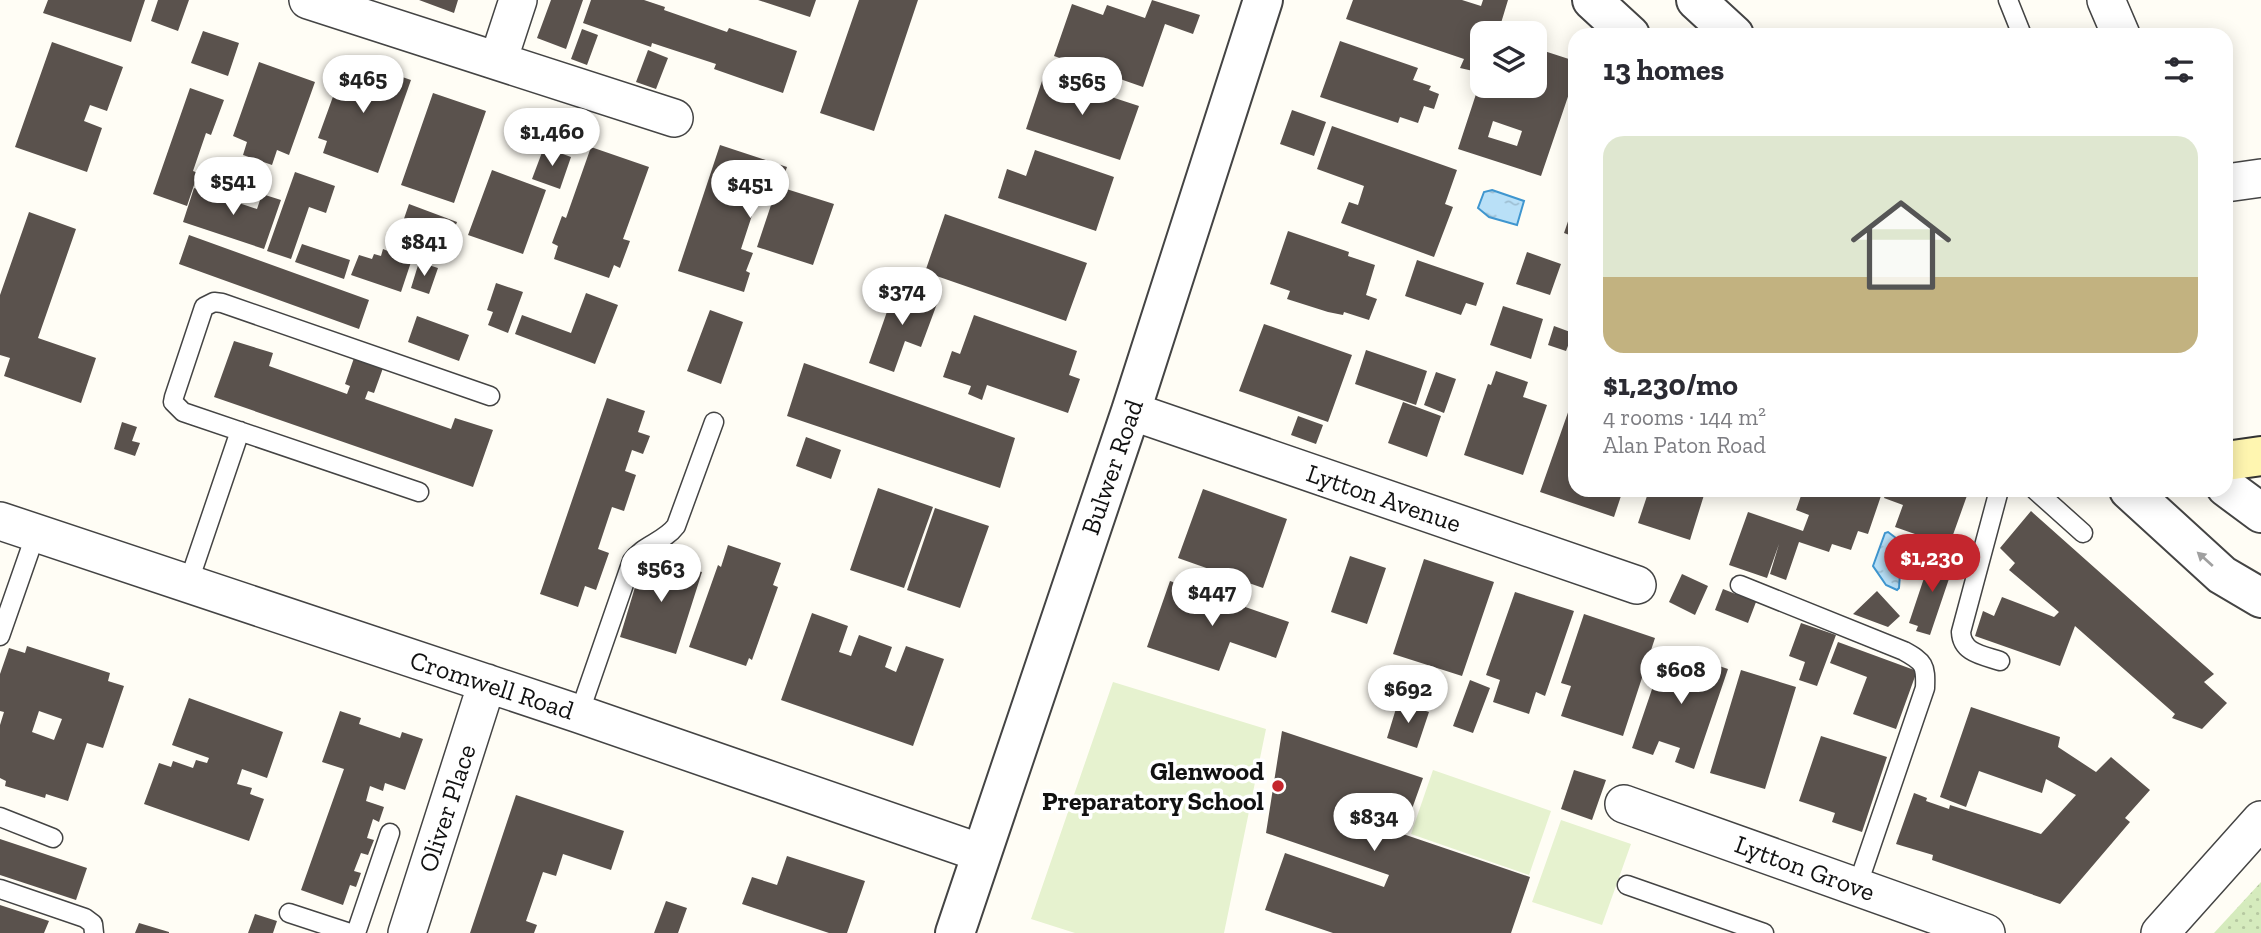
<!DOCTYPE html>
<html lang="en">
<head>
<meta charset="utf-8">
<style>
	body { margin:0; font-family:"Zilla Slab",serif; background:#f7f7f7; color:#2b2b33; height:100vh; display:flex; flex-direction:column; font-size:26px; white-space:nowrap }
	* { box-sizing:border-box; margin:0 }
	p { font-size:23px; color:#7c7c81 }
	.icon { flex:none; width:38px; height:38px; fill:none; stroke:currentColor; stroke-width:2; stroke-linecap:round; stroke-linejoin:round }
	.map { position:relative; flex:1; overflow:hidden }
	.details { position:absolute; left:1568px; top:28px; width:665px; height:469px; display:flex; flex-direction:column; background:#fff; border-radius:21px; box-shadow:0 4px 18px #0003 }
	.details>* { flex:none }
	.fabs { position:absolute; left:1470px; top:21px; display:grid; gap:14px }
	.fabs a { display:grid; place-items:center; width:77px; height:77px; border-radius:14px; background:#fff; box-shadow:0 4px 18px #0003; font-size:35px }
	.price { position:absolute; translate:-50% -60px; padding:0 16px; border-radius:24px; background:#fff; color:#222; font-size:23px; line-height:46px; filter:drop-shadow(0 2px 4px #0008) }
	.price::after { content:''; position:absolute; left:50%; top:42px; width:21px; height:16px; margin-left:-10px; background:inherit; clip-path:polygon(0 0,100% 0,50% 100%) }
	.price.active { background:#c4262e; color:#fff }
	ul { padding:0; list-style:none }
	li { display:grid; align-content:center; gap:14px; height:371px; padding:0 35px }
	li span { display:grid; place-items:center; height:217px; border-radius:21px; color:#555 }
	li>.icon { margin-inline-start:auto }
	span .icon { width:126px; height:126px; fill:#fffc; stroke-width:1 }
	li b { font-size:30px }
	h2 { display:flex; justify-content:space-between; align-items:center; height:84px; padding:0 35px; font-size:30px }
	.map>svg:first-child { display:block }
	.park { fill:url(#park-dots) }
	.pitch { fill:#e6f2cf }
	.water { fill:url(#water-ripples); stroke:#3f96cf; stroke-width:2 }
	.building { fill:#5a524d; fill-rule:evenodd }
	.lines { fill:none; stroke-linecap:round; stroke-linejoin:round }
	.service-casing { stroke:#444; stroke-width:21 }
	.minor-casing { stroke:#444; stroke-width:40 }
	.tertiary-casing { stroke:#444; stroke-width:42 }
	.secondary-casing { stroke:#333; stroke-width:42 }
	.service { stroke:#fff; stroke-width:18 }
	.minor { stroke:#fff; stroke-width:37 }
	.tertiary { stroke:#fff; stroke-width:38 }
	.secondary { stroke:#fff6b0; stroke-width:38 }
	.oneway { fill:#a0a0a0 }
	.poi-dot { fill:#c4262e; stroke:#fff; stroke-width:2.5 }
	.labels { text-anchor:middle; stroke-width:7; stroke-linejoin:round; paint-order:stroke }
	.street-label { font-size:26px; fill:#111; stroke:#fff }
	.poi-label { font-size:26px; font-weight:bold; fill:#111; stroke:#fff; text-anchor:end }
</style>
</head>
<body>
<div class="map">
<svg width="2261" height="933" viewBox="0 0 2261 933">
	<defs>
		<pattern id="park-dots" width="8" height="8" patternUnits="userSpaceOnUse" patternTransform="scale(1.75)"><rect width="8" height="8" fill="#d5ebbd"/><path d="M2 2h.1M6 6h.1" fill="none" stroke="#b6c8a1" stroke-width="1.8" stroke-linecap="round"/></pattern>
		<pattern id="water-ripples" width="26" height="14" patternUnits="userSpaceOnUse" patternTransform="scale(1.75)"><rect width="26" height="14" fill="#b9e0f7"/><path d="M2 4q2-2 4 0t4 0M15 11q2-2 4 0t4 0" fill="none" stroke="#9ebfd3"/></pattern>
	</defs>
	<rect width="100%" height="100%" fill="#fffdf5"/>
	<path class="park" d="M2261,882V933H2214Z"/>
	<path class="pitch" d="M1113,682L1266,729L1224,933H1075L1031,919Z
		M1433,770L1551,811L1529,875L1411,834Z
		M1561,820L1631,844L1602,925L1532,902Z"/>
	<path class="water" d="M1492,190L1524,201L1517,225L1489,217L1478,208L1484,192Z
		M1888,532L1896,538L1901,560L1899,588L1897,590L1886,585L1873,566L1885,533Z"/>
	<path class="building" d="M48,0H145L131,42L43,13Z
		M158,0H189L178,31L151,21Z
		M419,0H458L454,13Z
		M551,0H583L566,49L537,38Z
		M591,0H644L665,7L664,10L727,32L729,28L797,51L783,93L714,69L716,64L652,43L651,47L583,23Z
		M758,0H816L810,17Z
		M859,0H918L874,131L820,113Z
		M1152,0L1200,15L1193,34L1165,24L1143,87L1054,56L1072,4L1103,15L1107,5L1145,18Z
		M1353,0H1462L1481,6L1483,0H1508L1498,33H1482V73L1460,68L1464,59L1346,19Z
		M582,29L598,35L587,65L571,59Z
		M203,31L239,43L228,76L191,63Z
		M1340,41L1418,68L1413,80L1431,86L1429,90L1439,94L1434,109L1424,106L1418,123L1400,117L1398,123L1320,97Z
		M52,42L123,67L107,111L90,105L84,121L102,128L87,172L15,147Z
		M1535,48L1575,61V76L1541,176L1458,149L1478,88L1502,96L1505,86H1535ZM1493,121L1522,131L1517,146L1488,137Z
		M648,50L668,58L656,89L636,82Z
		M347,58L411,80L378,173L323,153L327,141L318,138Z
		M259,62L315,82L289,155L277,150L272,165L243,155L247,142L233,136Z
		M1044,75L1139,106L1120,160L1026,129Z
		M190,88L224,100L211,135L206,133L193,171L198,173L187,206L153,194Z
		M433,93L486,111L454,203L401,185Z
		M1292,110L1326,122L1314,156L1280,144Z
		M1332,126L1457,170L1445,204L1453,207L1434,257L1341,223L1349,202L1358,205L1364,186L1317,169Z
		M720,145L787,167L780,187L834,204L813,265L757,247L771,205L757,200L741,249L753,253L746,271L750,273L744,292L678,271Z
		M544,147L571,157L560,189L532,179Z
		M591,147L649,167L623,239L630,241L620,268L614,265L609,278L554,259L558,246L552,243L562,216L566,218Z
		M1035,150L1114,177L1096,231L998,198L1007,169L1026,176Z
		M492,170L546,190L523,254L468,235Z
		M295,172L335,186L326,213L309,207L291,259L267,251Z
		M194,188L257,209L262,194L281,200L264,249L183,222Z
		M1575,201V237L1564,233Z
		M409,204L457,222L442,262L395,245Z
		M29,212L76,229L38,338L96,358L81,403L4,376L10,358L0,355V295Z
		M945,214L1087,263L1066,321L925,272Z
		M1288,231L1349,252L1348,256L1375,265L1366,295L1377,299L1369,320L1344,312L1343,315L1328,312L1287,299L1290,291L1270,284Z
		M189,235L369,300L359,329L179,264Z
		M302,244L350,260L344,279L295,262Z
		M383,249L400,256L402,252L413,256L401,292L351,275L359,255L372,259L374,254L381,256Z
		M1527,252L1561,264L1550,295L1516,284Z
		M1417,260L1484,283L1476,306L1466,303L1461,315L1405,296Z
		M419,262L438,268L429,294L411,288Z
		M496,283L523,292L508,333L488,325L493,312L487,310Z
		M896,286L938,301L921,347L905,341L894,372L869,363Z
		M586,293L618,305L595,364L515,334L522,315L571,333Z
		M1503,306L1543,319L1531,359L1490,345Z
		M710,310L743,322L721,384L687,371Z
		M974,315L1077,351L1069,375L1080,379L1068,413L987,385L982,400L968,394L971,386L943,377L952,351L960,354Z
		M417,316L469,335L459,361L408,342Z
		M1264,324L1352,355L1328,422L1239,391Z
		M1554,326L1573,333L1566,351L1548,345Z
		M234,341L273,353L269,366L347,394L350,386L345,384L354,358L383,368L374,393L368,391L365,399L451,429L455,418L493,430L473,487L214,397Z
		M1366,350L1427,371L1416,405L1355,384Z
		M804,363L1015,438L1000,488L787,416Z
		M1496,371L1528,382L1523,397L1547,405L1523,475L1464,455L1488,384L1491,385Z
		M1436,372L1456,379L1444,413L1424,405Z
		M607,398L645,411L638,432L650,436L643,454L632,450L625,471L636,475L624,511L612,507L598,549L609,553L596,590L585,586L578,607L540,594Z
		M1572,401L1575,402V490H1623L1614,517L1540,492Z
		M1403,402L1441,416L1427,457L1388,443Z
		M1298,416L1323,425L1316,444L1291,435Z
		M122,422L137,427L132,441L140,443L135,456L114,449Z
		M806,437L841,450L831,479L796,466Z
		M878,488L933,507L904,588L850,570Z
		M1203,489L1287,519L1263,588L1178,558Z
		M1649,490H1692L1704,495L1690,540L1638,523Z
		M1803,490H1883L1868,534L1858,531L1851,550L1832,544L1829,552L1799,542L1786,580L1770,574L1779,544L1767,578L1729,565L1748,512L1803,531L1809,515L1796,510Z
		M1887,490H1969L1949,546L1895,527L1903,505L1884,498Z
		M935,508L989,526L960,608L907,590Z
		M2031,511L2214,674L2204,682L2227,703L2202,729L2172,718L2175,714L2075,626L2060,666L1975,636L1983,611L1994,616L2002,597L2054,617L2059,612L2009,570L2015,563L2000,548Z
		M728,545L781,563L773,585L778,587L752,660L749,658L746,666L689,647L718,565L721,567Z
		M645,554L702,572L676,654L620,637Z
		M1932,554L1955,561L1930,635L1916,631L1918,626L1909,623Z
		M1350,556L1386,568L1367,624L1331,612Z
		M1424,559L1494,582L1462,676L1393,654Z
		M1682,574L1708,586L1695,615L1669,602Z
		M1170,581L1289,622L1276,658L1230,642L1219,671L1147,647Z
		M1723,589L1756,602L1748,623L1715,610Z
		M1877,591L1900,616L1888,627L1853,614Z
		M1515,592L1574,611L1545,696L1536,692L1529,714L1493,702L1500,680L1486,675Z
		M812,613L848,626L839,652L851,656L859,635L892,647L885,667L896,672L906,646L944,659L913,746L781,700Z
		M1584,614L1655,638L1623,736L1561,716L1571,686L1561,683Z
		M1801,623L1836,635L1817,686L1799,680L1805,662L1789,656Z
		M1838,642L1917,671L1896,729L1853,714L1867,677L1830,663Z
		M27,646L110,673L108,681L124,686L103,748L87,743L68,801L46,794L45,798L5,786L6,781L0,778V725L4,712L0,711V674L9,648L25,653ZM39,711L62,719L54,740L32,732Z
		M1666,648L1728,669L1694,769L1675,762L1680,748L1659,741L1653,755L1632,748Z
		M1741,670L1796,687L1765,789L1710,773Z
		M1470,680L1490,688L1473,733L1453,726Z
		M189,698L283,732L267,778L242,769L237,784L252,788L250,794L264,799L249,841L144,804L159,763L171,767L173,761L193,768L196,760L207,763L209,758L172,745Z
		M1398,702L1429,712L1417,748L1387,738Z
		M1971,707L2060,737L2058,747L2096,772L2111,757L2150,790L2125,818L2130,822L2060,904L1932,860L1933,855L1896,844L1914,793L1927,798L1926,801L1949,809L1950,805L2041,834L2076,795L2046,779L2042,793L1979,771L1966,807L1940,797Z
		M340,711L361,718L359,724L400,738L402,732L423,739L405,790L385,783L383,791L370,786L366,801L384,807L379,822L373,819L367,838L374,840L368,855L361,853L354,871L361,873L356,887L350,885L343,905L301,890L344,769L322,762Z
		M1282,731L1423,778L1403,834L1530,877L1511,933H1333L1265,910L1285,853L1384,887L1389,875L1266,833Z
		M1821,736L1887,757L1862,832L1832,822L1835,813L1799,801Z
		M1574,770L1606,780L1592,820L1561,809Z
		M516,795L624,831L611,870L563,854L556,876L543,872L526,921L537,925L534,933H470Z
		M0,839L87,868L76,900L0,875Z
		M787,856L865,881L847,933H829L742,904L752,877L777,885Z
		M666,901L687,908L678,933H654Z
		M0,905L49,921L44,933H0Z
		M255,914L277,921L273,933H248Z
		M139,923L169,932V933H135Z"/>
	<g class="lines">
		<g class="service-casing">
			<path id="service" d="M2008,0L2022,35
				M1999,490L1961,632C1962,653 1982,655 2000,661
				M2035,490L2083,533
				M419,492L183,412L173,402L174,397L204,307L214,302L222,303L490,396
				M188,584L240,431
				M1740,585L1904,651C1924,662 1926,665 1925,688L1857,887
				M0,636L36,533
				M579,714L632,561C643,545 664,542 676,526L714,422
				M0,817L53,838
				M1627,885L1764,933
				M0,889L85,918L93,924L94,933
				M289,913L350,933
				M356,933L390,833"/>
		</g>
		<g class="minor-casing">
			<path id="minor" d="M308,0L674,118
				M2106,0L2121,35
				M498,61L518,0
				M2226,183L2261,178
				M1131,411L1637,585
				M0,521L579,714L981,853
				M1624,804L1986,933
				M407,933L487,683
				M2160,933L2261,820"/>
		</g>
		<g class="tertiary-casing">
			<path id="tertiary" d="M1592,0L1630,35
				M1696,0L1734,35
				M2226,487L2261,513
				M2129,490L2222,575L2261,598
				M955,933L1131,411L1263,0"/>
		</g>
		<g class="secondary-casing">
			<path id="secondary" d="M2226,461L2261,456"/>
		</g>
		<use href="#service" class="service"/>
		<use href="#minor" class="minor"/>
		<use href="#tertiary" class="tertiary"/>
		<use href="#secondary" class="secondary"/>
	</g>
	<defs><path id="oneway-solid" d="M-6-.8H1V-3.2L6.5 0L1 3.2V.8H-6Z" transform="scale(1.75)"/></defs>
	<use class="oneway" href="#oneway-solid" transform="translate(2205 559) rotate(-138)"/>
	<circle class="poi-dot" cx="1278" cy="786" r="7"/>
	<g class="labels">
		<g class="street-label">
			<text transform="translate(1112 467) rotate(-71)" y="9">Bulwer Road</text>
			<text transform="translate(1384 498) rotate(19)" y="9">Lytton Avenue</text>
			<text transform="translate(492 685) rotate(18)" y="9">Cromwell Road</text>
			<text transform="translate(447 808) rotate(-72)" y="9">Oliver Place</text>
			<text transform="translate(1805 868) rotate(20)" y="9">Lytton Grove</text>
		</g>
		<g class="poi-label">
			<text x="1264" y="780">Glenwood<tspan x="1264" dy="30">Preparatory School</tspan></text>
		</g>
	</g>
</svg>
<div class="fabs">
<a><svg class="icon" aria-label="layers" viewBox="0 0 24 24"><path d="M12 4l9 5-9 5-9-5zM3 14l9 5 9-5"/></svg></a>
</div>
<b class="price" style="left:363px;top:115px">$465</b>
<b class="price" style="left:1082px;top:117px">$565</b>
<b class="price" style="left:552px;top:168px">$1,460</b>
<b class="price" style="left:233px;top:217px">$541</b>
<b class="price" style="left:750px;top:220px">$451</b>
<b class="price" style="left:424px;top:278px">$841</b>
<b class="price" style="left:902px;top:327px">$374</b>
<b class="price active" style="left:1932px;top:594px">$1,230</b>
<b class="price" style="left:661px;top:604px">$563</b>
<b class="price" style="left:1212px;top:628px">$447</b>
<b class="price" style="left:1681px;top:706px">$608</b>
<b class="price" style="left:1408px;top:725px">$692</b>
<b class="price" style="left:1374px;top:853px">$834</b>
<section class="details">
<h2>13 homes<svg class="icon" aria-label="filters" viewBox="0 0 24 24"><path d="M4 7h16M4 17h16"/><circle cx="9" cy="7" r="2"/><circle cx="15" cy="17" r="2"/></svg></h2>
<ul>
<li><span style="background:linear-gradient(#dfe7d0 65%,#c2b280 0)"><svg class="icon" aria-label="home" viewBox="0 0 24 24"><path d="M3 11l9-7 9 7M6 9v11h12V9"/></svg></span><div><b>$1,230/mo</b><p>4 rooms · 144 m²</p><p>Alan Paton Road</p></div></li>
</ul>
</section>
</div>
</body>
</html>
